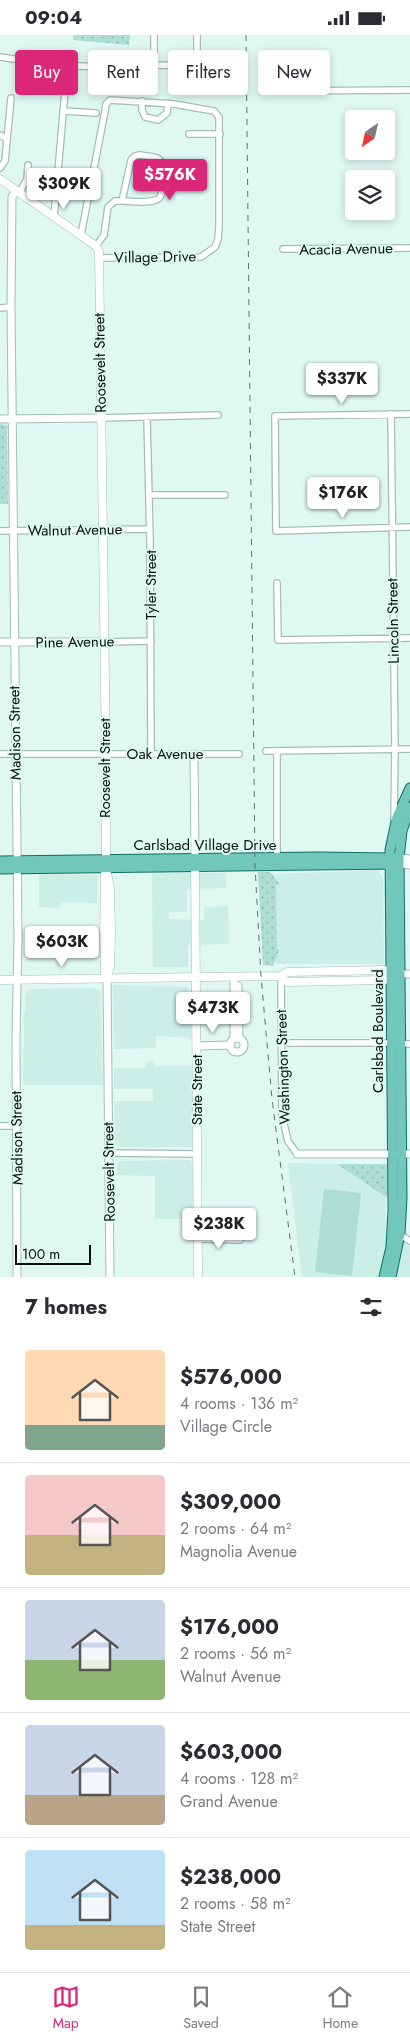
<!DOCTYPE html>
<html lang="en">
<head>
<meta charset="utf-8">
<style>
	body { margin:0; font-family:Jost,sans-serif; background:#f7f7f7; color:#2b2b33; height:100vh; display:flex; flex-direction:column; font-size:19px; white-space:nowrap }
	* { box-sizing:border-box; margin:0 }
	p { font-size:16px; color:#7c7c81 }
	.icon { flex:none; width:28px; height:28px; fill:none; stroke:currentColor; stroke-width:2; stroke-linecap:round; stroke-linejoin:round }
	.map { position:relative; height:1242px; overflow:hidden }
	.details { display:flex; flex-direction:column; background:#fff; flex:1 }
	.details>* { flex:none }
	.banner { position:absolute; left:15px; top:15px; width:380px; height:45px; display:flex; gap:10px }
	.needle { width:32px; rotate:214deg }
	.buttons { position:absolute; left:345px; top:75px; display:grid; gap:10px }
	.buttons a { display:grid; place-items:center; width:50px; height:50px; border-radius:5px; background:#fff; box-shadow:0 2px 8px #0003; font-size:25px }
	.scale { position:absolute; left:15px; bottom:12px; width:76px; box-sizing:border-box; padding-left:5px; border:2px solid #08110f; border-top:0; font-size:14px; line-height:18px; white-space:nowrap; color:#08110f; -webkit-text-stroke:4px #dff8f2; paint-order:stroke }
	.price { position:absolute; translate:-50% -42px; padding:0 11px; border-radius:5px; background:#fff; color:#222; font-size:16px; line-height:32px; filter:drop-shadow(0 1px 2px #0008) }
	.price::after { content:''; position:absolute; left:50%; top:30px; width:15px; height:11px; margin-left:-8px; background:inherit; clip-path:polygon(0 0,100% 0,50% 100%) }
	.price.selected { background:#db2777; color:#fff }
	ul { padding:0; list-style:none }
	li { display:flex; align-items:center; gap:15px; height:125px; padding:0 25px }
	li+li { border-top:1px solid #e1e1e2 }
	li span { display:grid; place-items:center; flex:none; width:140px; height:100px; border-radius:5px; color:#555 }
	li>.icon { margin-inline-start:auto }
	span .icon { width:60px; height:60px; fill:#fffc; stroke-width:1 }
	li b { font-size:21px }
	h2 { display:flex; justify-content:space-between; align-items:center; height:60px; padding:0 25px; font-size:21px }
	.tag { padding:0 18px; border-radius:5px; background:#fff; box-shadow:0 2px 8px #0003; font-size:18px; line-height:45px }
	.tag.selected { background:#db2777; color:#fff }
	.status { display:flex; justify-content:space-between; align-items:center; height:35px; padding:0 25px; background:#fff; direction:ltr }
	.status svg { height:14px; fill:currentColor }
	.dock { display:flex; justify-content:space-around; align-items:center; height:70px; border-top:1px solid #e1e1e2; background:#fff; font-size:14px; color:#7c7c81 }
	.dock a { display:grid; justify-items:center; gap:2px }
	.dock .selected { color:#db2777 }
	.map>svg:first-child { display:block }
	.built { fill:#cbeee6 }
	.grass { fill:url(#grass-dots) }
	.garden { fill:#adddd3 }
	.lines { fill:none; stroke-linecap:round; stroke-linejoin:round }
	.minor-casing { stroke:#a5bdb8; stroke-width:8 }
	.tertiary-casing { stroke:#a5bdb8; stroke-width:9 }
	.secondary-casing { stroke:#a5bdb8; stroke-width:9 }
	.primary-casing { stroke:#106f61; stroke-width:11 }
	.minor { stroke:#fff; stroke-width:5.5 }
	.tertiary { stroke:#fff; stroke-width:7 }
	.secondary { stroke:#fff; stroke-width:8 }
	.primary { stroke:#72c7bb; stroke-width:9 }
	.rail { stroke:#61706d; stroke-width:1; stroke-dasharray:6 6; stroke-linecap:butt }
	.labels { text-anchor:middle; stroke-width:4; stroke-linejoin:round; paint-order:stroke }
	.street-label { font-size:15px; fill:#08110f; stroke:#dff8f2 }
</style>
</head>
<body>
<div class="status"><b>09:04</b><svg viewBox="0 0 49 12"><path d="M0 12V9h3v3zM5 12V6h3v6zM10 12V3h3v9zM15 12V0h3v12zM26 1h20v11H26zM47 4h2v5h-2z"/></svg></div>
<div class="map">
<svg width="410" height="1242" viewBox="0 0 410 1242">
	<defs>
		<pattern id="grass-dots" width="8" height="8" patternUnits="userSpaceOnUse" patternTransform="scale(1.25)"><rect width="8" height="8" fill="#adddd3"/><path d="M2 2h.1M6 6h.1" fill="none" stroke="#93bdb4" stroke-width="1.8" stroke-linecap="round"/></pattern>
	</defs>
	<rect width="100%" height="100%" fill="#dff8f2"/>
	<path class="built" d="M377,835L383,843L384,929H275L277,915L276,850L278,848L274,839Z
		M152,837L226,838V853L187,854V877H169V884L204,885V872L228,871L229,909L188,910V932H153Z
		M39,839L98,840L97,868L61,867L60,873L39,872Z
		M113,950L189,952L191,1003L156,1001V1013L114,1014Z
		M30,954L92,953L98,954L101,956L103,1050H23L24,979L26,974L25,960Z
		M153,1026L154,1031H193L192,1112H119L115,1109L114,1066H153V1054H114V1033H146V1027Z
		M190,1125L193,1129L194,1184H155V1141L117,1140V1129L120,1126Z
		M288,1128L337,1129L386,1163V1194L410,1210V1242H302Z"/>
	<path class="grass" d="M74,0H130L129,10L73,5Z
		M0,389L6,390L8,392L7,394L8,469H0Z
		M258,837C274,836 271,837 279,849L276,850L277,914L279,915L273,931L263,930Z
		M337,1129H387V1163Z"/>
	<path class="garden" d="M324,1154L361,1158L352,1241L315,1237Z"/>
	<g class="lines">
		<g class="minor-casing">
			<path id="minor" d="M154,0V30
				M0,22L54,30L104,32L141,38L149,36L154,30
				M154,30L192,31L197,29V0
				M277,56L410,55
				M142,66V75L145,82L158,85L167,78L168,68
				M64,76L96,78
				M189,99H220
				M0,100L7,104
				M140,120C145,121 154,121 159,124C165,128 164,161 158,164C149,169 132,166 122,166L131,125L135,121Z
				M0,133L5,126L11,63
				M19,158L27,144L28,130
				M54,182L65,56
				M81,200L105,76L106,69L110,65L174,69L214,76L219,82V192L218,204L215,212L201,222L99,223
				M96,211L104,200L108,172L115,166H122
				M283,214L410,213
				M0,273L11,272
				M391,379L395,714L394,784
				M410,379L275,381L276,496L410,492
				M101,383L218,380
				M147,383L150,505L151,718
				M150,460H225
				M0,496L150,494
				M277,548L278,605L410,603
				M105,607L151,606
				M266,716L410,714
				M0,719H239
				M277,826V716
				M281,941L282,1080L288,1106L297,1119
				M281,1008H391L410,1009
				M0,1091H16
				M108,1118L197,1119
				M399,1199L410,1206
				M198,1204L240,1205"/>
		</g>
		<g class="tertiary-casing">
			<path id="tertiary" d="M16,156L12,162L11,272L18,902L16,1002L17,1242
				M0,384L101,383
				M0,607H105
				M194,719L195,824
				M399,823L410,824
				M399,829L410,830
				M399,939H410
				M234,942V1004
				M107,943L110,1242
				M238,951L239,1003
				M230 1010a7 7 0 1 1 14 0a7 7 0 1 1-14 0Z
				M197,1011L231,1010
				M297,1119H410"/>
		</g>
		<g class="secondary-casing">
			<path id="secondary" d="M0,144L96,211L99,217L106,719V833L110,853L111,900L110,931L107,943
				M195,827L198,1242
				M105,837L104,903L105,938
				M281,941L287,947L385,945L391,939
				M0,945L281,941L287,937L385,935L391,939H396"/>
		</g>
		<g class="primary-casing">
			<path id="primary" d="M0,826L317,822L396,823
				M0,834L396,829
				M384,1242L391,1212L393,1175L390,815L397,782L410,753
				M391,1242L400,1199L402,1163L399,823L402,796L410,772"/>
		</g>
		<use href="#minor" class="minor"/>
		<use href="#tertiary" class="tertiary"/>
		<use href="#secondary" class="secondary"/>
		<use href="#primary" class="primary"/>
		<path class="rail" d="M246,0L255,831L261,941L272,1064L295,1242"/>
	</g>
	<g class="labels">
		<g class="street-label">
			<text transform="translate(346 214) rotate(-1)" y="5">Acacia Avenue</text>
			<text transform="translate(155 222) rotate(-1)" y="5">Village Drive</text>
			<text transform="translate(100 328) rotate(-91)" y="5">Roosevelt Street</text>
			<text transform="translate(75 495) rotate(-1)" y="5">Walnut Avenue</text>
			<text transform="translate(151 550) rotate(-90)" y="5">Tyler Street</text>
			<text transform="translate(393 586) rotate(-91)" y="5">Lincoln Street</text>
			<text transform="translate(75 607) rotate(-1)" y="5">Pine Avenue</text>
			<text transform="translate(15 698) rotate(-91)" y="5">Madison Street</text>
			<text x="165" y="724">Oak Avenue</text>
			<text transform="translate(105 733) rotate(-90)" y="5">Roosevelt Street</text>
			<text x="205" y="815">Carlsbad Village Drive</text>
			<text transform="translate(378 996) rotate(-90)" y="5">Carlsbad Boulevard</text>
			<text transform="translate(283 1032) rotate(-92)" y="5">Washington Street</text>
			<text transform="translate(197 1055) rotate(-90)" y="5">State Street</text>
			<text transform="translate(17 1103) rotate(-91)" y="5">Madison Street</text>
			<text transform="translate(109 1137) rotate(-91)" y="5">Roosevelt Street</text>
		</g>
	</g>
</svg>
<div class="buttons">
<a><svg class="needle" viewBox="-14 -14 28 28"><path d="M0-13l5 13h-10z" fill="#e53935"/><path d="M0 13l5-13h-10z" fill="#7c7c81"/></svg></a>
<a><svg class="icon" aria-label="layers" viewBox="0 0 24 24"><path d="M12 4l9 5-9 5-9-5zM3 14l9 5 9-5"/></svg></a>
</div>
<div class="scale">100 m</div>
<b class="price selected" style="left:170px;top:166px">$576K</b>
<b class="price" style="left:64px;top:175px">$309K</b>
<b class="price" style="left:342px;top:370px">$337K</b>
<b class="price" style="left:343px;top:484px">$176K</b>
<b class="price" style="left:62px;top:933px">$603K</b>
<b class="price" style="left:213px;top:999px">$473K</b>
<b class="price" style="left:219px;top:1215px">$238K</b>
<div class="banner">
<a class="tag selected">Buy</a>
<a class="tag">Rent</a>
<a class="tag">Filters</a>
<a class="tag">New</a>
</div>
</div>
<section class="details">
<h2>7 homes<svg class="icon" aria-label="filters" viewBox="0 0 24 24"><path d="M4 7h16M4 17h16"/><circle cx="9" cy="7" r="2"/><circle cx="15" cy="17" r="2"/></svg></h2>
<ul>
<li><span style="background:linear-gradient(#ffd9b3 75%,#7fa58c 0)"><svg class="icon" aria-label="home" viewBox="0 0 24 24"><path d="M3 11l9-7 9 7M6 9v11h12V9"/></svg></span><div><b>$576,000</b><p>4 rooms · 136 m²</p><p>Village Circle</p></div></li>
<li><span style="background:linear-gradient(#f6c9c9 60%,#c2b280 0)"><svg class="icon" aria-label="home" viewBox="0 0 24 24"><path d="M3 11l9-7 9 7M6 9v11h12V9"/></svg></span><div><b>$309,000</b><p>2 rooms · 64 m²</p><p>Magnolia Avenue</p></div></li>
<li><span style="background:linear-gradient(#c9d6e8 60%,#8fb573 0)"><svg class="icon" aria-label="home" viewBox="0 0 24 24"><path d="M3 11l9-7 9 7M6 9v11h12V9"/></svg></span><div><b>$176,000</b><p>2 rooms · 56 m²</p><p>Walnut Avenue</p></div></li>
<li><span style="background:linear-gradient(#c9d6e8 70%,#b9a48a 0)"><svg class="icon" aria-label="home" viewBox="0 0 24 24"><path d="M3 11l9-7 9 7M6 9v11h12V9"/></svg></span><div><b>$603,000</b><p>4 rooms · 128 m²</p><p>Grand Avenue</p></div></li>
<li><span style="background:linear-gradient(#bfe0f5 75%,#c2b280 0)"><svg class="icon" aria-label="home" viewBox="0 0 24 24"><path d="M3 11l9-7 9 7M6 9v11h12V9"/></svg></span><div><b>$238,000</b><p>2 rooms · 58 m²</p><p>State Street</p></div></li>
</ul>
</section>
<nav class="dock">
<a class="selected"><svg class="icon" aria-label="map" viewBox="0 0 24 24"><path d="M3 6l6-2 6 2 6-2v14l-6 2-6-2-6 2zM9 4v14M15 6v14"/></svg>Map</a>
<a><svg class="icon" aria-label="saved" viewBox="0 0 24 24"><path d="M7 4h10v16l-5-4-5 4z"/></svg>Saved</a>
<a><svg class="icon" aria-label="home" viewBox="0 0 24 24"><path d="M3 11l9-7 9 7M6 9v11h12V9"/></svg>Home</a>
</nav>
</body>
</html>
